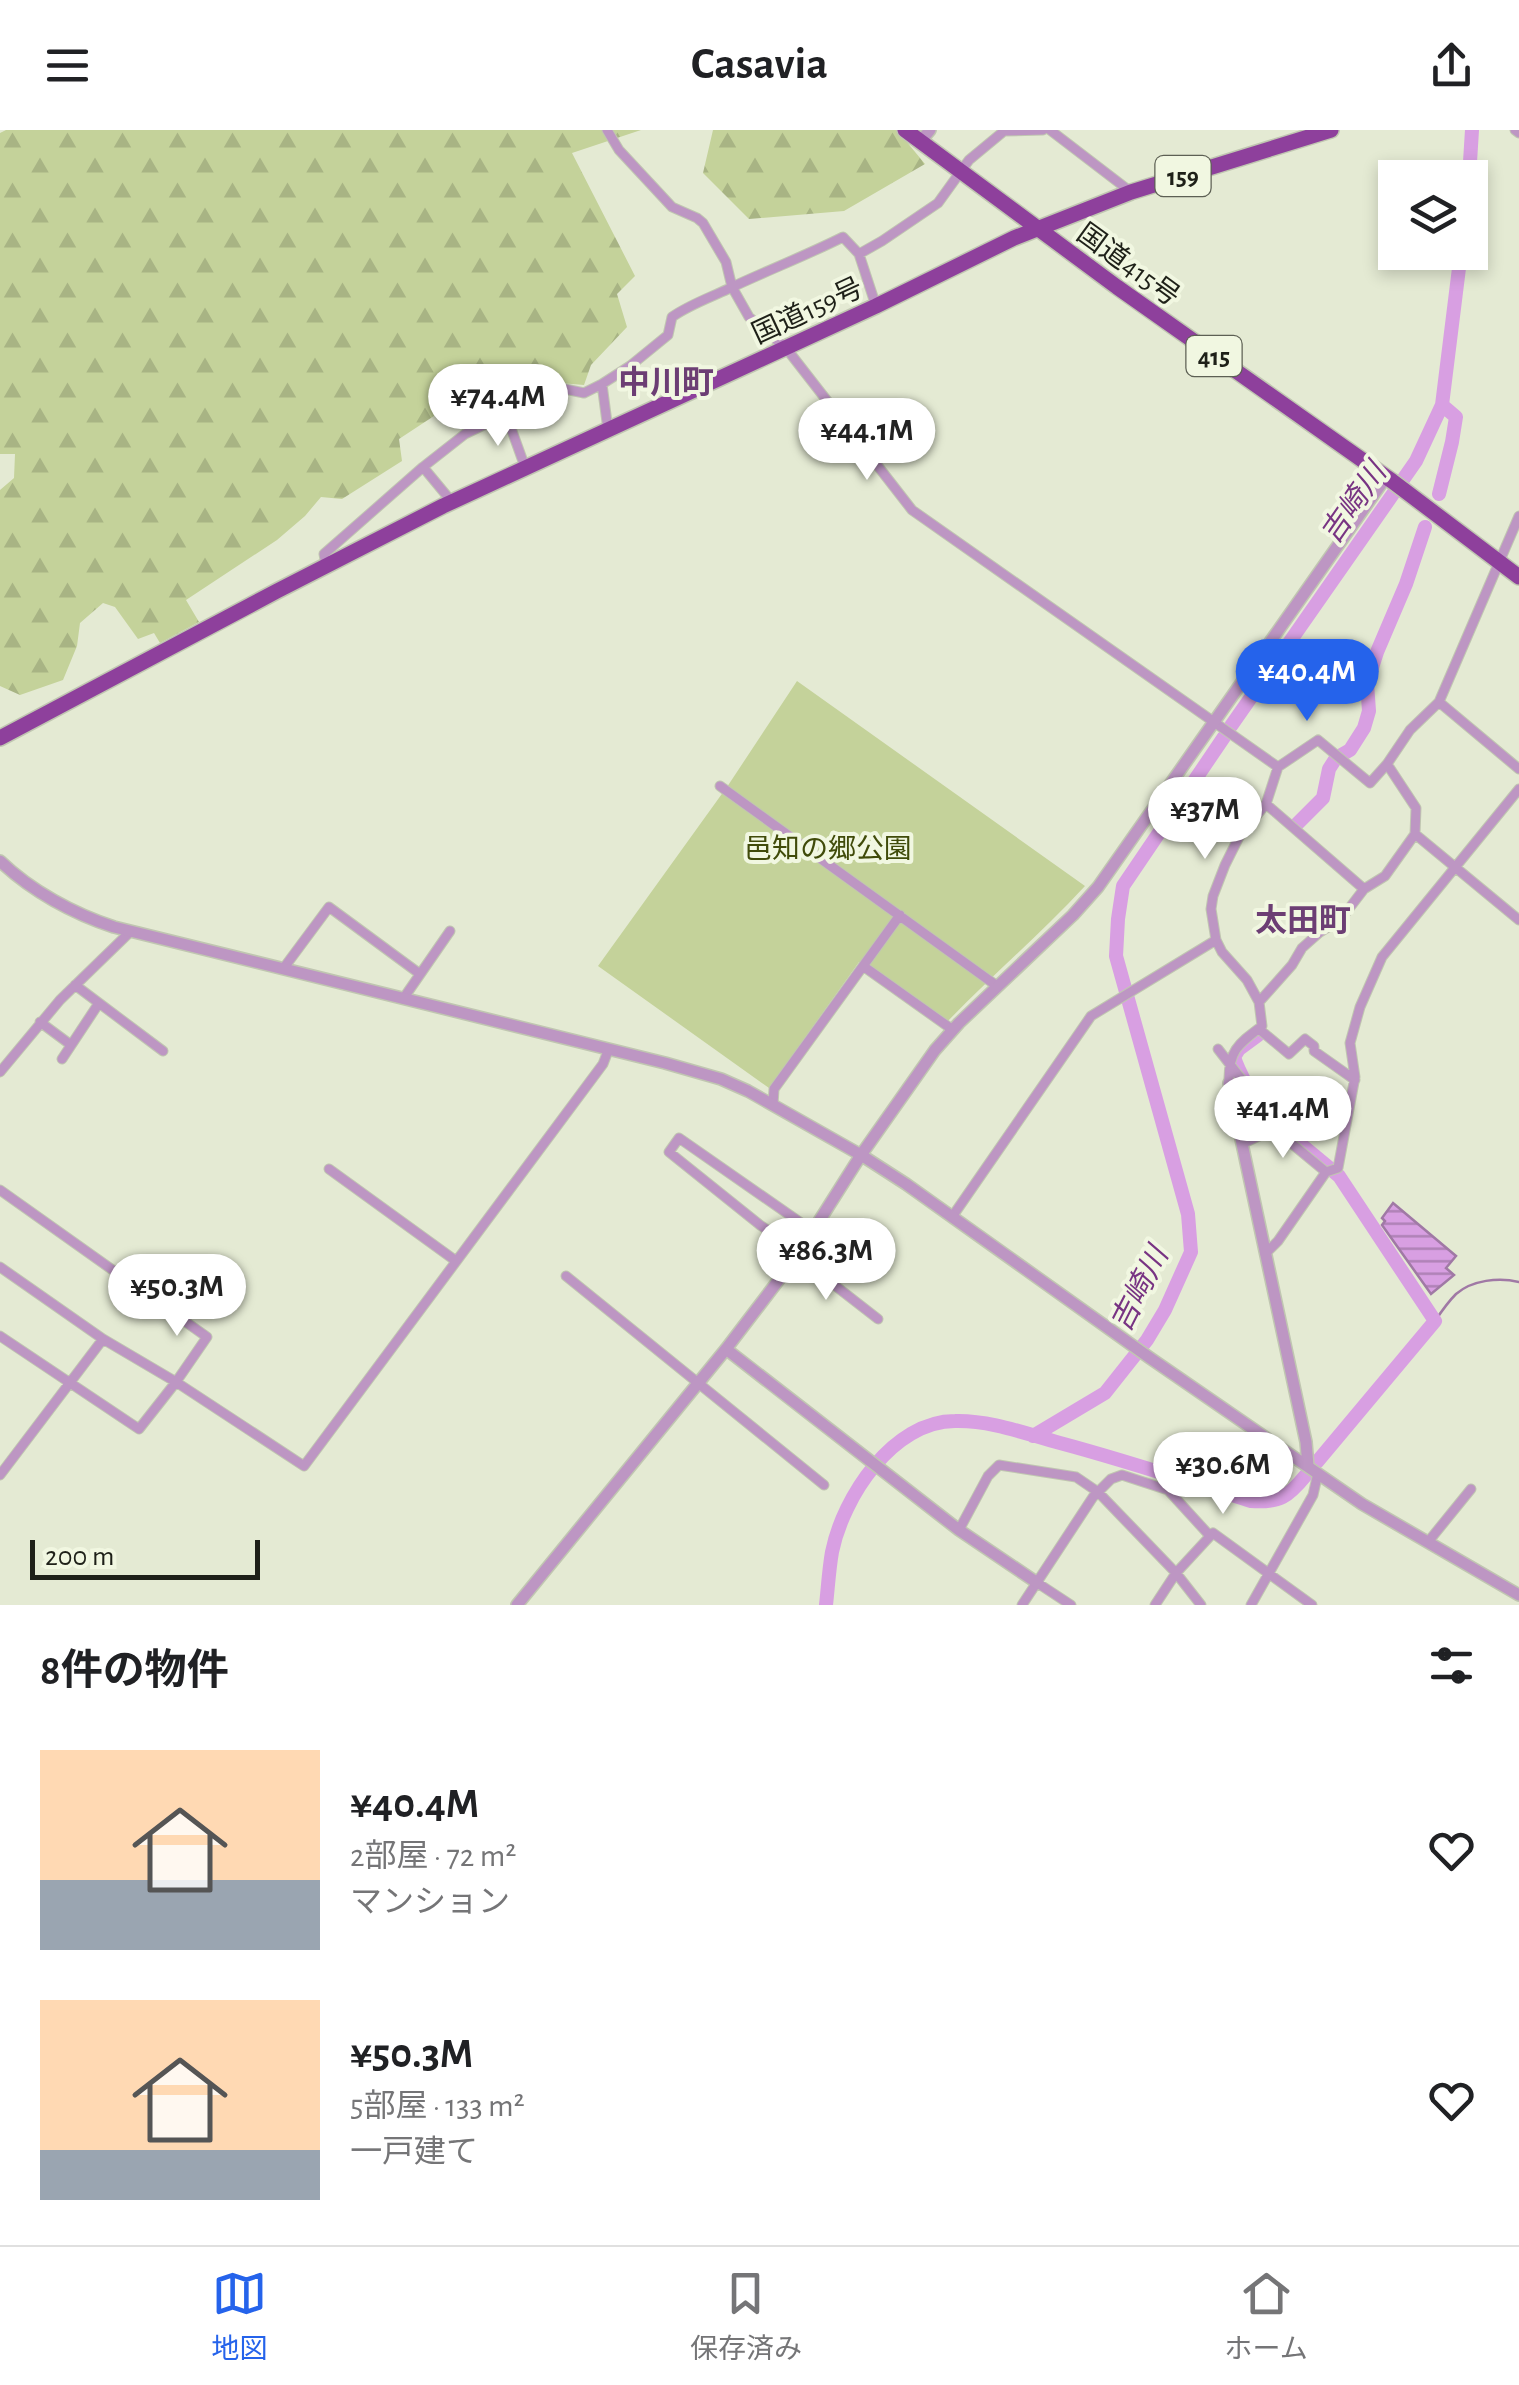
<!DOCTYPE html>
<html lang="ja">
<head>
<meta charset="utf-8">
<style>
	body { margin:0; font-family:"Alegreya Sans","Noto Sans JP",sans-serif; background:#f2f2f2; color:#202124; height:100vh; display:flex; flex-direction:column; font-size:38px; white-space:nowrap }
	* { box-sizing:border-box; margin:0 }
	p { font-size:32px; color:#757577 }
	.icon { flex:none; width:55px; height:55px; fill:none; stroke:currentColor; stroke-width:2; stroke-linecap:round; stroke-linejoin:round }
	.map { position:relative; height:1475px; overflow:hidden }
	.side { display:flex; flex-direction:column; background:#fff; flex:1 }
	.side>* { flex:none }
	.buttons { position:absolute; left:1378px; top:30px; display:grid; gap:20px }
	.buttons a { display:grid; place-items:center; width:110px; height:110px; border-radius:0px; background:#fff; box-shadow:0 5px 15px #0003; font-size:50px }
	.scale { position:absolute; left:30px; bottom:25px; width:230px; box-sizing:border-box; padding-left:10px; border:5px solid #1e2018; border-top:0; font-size:28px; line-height:35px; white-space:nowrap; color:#1e2018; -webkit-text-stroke:8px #f1f7e1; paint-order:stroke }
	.price { position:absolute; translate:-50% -85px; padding:0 22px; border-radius:35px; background:#fff; color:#222; font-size:32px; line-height:65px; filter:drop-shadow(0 2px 5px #0008) }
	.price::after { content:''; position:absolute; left:50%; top:60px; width:30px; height:22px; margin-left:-15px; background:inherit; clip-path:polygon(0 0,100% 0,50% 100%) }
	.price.active { background:#2563eb; color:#fff }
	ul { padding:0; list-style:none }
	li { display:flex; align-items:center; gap:30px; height:250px; padding:0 40px }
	li span { display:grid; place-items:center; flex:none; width:280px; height:200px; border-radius:0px; color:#555 }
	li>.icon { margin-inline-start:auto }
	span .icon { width:120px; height:120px; fill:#fffc; stroke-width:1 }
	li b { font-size:42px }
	h2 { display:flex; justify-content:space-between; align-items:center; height:120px; padding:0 40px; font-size:42px }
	header { display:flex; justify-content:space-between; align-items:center; height:130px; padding:0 40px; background:#fff; font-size:45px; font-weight:700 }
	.tab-bar { display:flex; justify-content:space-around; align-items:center; height:140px; border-top:2px solid #e0e0e0; background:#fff; font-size:28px; color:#757577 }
	.tab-bar a { display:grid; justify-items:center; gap:5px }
	.tab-bar .active { color:#2563eb }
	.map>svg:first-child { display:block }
	.forest { fill:url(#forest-firs) }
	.park { fill:#c4d29a }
	.water { fill:url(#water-rules); stroke:#a079a5; stroke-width:2.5 }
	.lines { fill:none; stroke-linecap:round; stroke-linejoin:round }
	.stream { stroke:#a079a5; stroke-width:2.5 }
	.river { stroke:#d89fe2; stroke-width:14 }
	.minor-casing { stroke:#c0c6b1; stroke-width:11 }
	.tertiary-casing { stroke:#c0c6b1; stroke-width:14 }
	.trunk-casing { stroke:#c0c6b1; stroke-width:18 }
	.minor { stroke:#bd96c3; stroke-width:9 }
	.tertiary { stroke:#bd96c3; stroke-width:11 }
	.trunk { stroke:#8e409c; stroke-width:15 }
	.labels { text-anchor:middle; stroke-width:8; stroke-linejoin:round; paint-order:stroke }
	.shield { fill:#f1f7e1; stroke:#5d6054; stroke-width:2.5 }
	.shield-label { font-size:25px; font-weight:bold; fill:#1e2018 }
	.street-label { font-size:28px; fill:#1e2018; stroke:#f1f7e1 }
	.park-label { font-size:28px; fill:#404b0a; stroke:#f1f7e1 }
	.water-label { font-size:30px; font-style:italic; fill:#783483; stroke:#f1f7e1 }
	.quarter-label { font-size:32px; font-weight:bold; fill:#6c3e74; stroke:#f1f7e1 }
</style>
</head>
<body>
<header><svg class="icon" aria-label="menu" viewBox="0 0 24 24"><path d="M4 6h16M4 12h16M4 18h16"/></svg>Casavia<svg class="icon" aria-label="share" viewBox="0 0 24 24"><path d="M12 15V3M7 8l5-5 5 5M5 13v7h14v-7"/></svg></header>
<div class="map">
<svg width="1519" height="1475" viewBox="0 0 1519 1475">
	<defs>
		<pattern id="forest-firs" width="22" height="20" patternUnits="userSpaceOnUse" patternTransform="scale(2.5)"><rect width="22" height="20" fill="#c4d29a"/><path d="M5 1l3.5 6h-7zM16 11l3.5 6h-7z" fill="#a8b484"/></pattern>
		<pattern id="water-rules" width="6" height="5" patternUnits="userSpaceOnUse" patternTransform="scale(2.5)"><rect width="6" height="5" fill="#d89fe2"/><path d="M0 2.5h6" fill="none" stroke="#af81b6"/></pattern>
	</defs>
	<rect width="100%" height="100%" fill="#e4ead3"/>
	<path class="forest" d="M6,0H641L572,23L635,146L617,164L627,197L591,235L584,255L560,253L521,256L509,237L496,238L487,257L485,279L454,295L437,284L399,309L402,331L342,369L321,367L305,386L277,410L186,470L199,492L160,513L154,503L138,509L115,477L103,473L80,493L77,516L63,550L20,565L0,556V360L14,348L15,324H0V3Z
		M713,0H917L906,11L925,34L844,81L749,89L703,43Z"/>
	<path class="park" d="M797,551L1085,756C1041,804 992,845 947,892L859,832L769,958L598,836L729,654Z"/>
	<path class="water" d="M1393,1073L1456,1126L1446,1138L1454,1145L1431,1164L1382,1095L1385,1091L1382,1088Z"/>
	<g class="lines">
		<path class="stream" d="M1435,1191C1441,1182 1448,1172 1456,1164C1472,1150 1499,1147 1519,1152"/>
		<path class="river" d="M1469,48L1472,0
			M1439,364L1452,312L1456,287L1442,275L1461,122
			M1231,596L1416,331L1442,275
			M1296,695L1323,668L1329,639L1336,628L1350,620L1364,598L1369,581L1367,553L1377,522L1406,454L1425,397
			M1258,905L1239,919L1234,927C1238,941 1255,971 1263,983L1339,1046L1435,1191L1317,1332
			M1033,1306L1105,1263L1147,1210L1165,1180L1191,1122L1188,1084L1116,826L1118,789L1123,756L1224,607
			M826,1475C828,1457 829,1439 832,1422C843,1367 893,1291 955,1291C991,1290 1026,1304 1060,1313C1124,1330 1187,1351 1251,1371C1280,1373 1288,1367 1306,1345"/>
		<g class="minor-casing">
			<path id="minor" d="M607,0L619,20L672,77L697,88L703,93L726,132L732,157L749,187L786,218L912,380L1278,637L1266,674L1239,707L1225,735L1213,766L1211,779L1216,810L1222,822L1247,850L1259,872L1262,896C1238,914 1228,921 1229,953
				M1050,0L1131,62
				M1515,0L1519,3
				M859,124L876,176
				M602,254L608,300
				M507,287L525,337
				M423,337L452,372
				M326,435L324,424L423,337L465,304L488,293L505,288L565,259L584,263L602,254L630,236L668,205L672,187C689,175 709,168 728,159C766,141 805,126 843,107L859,124L882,111L938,73L969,30L1004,1L1043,0
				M1439,572L1519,639
				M1278,637L1318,610L1370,653L1387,634
				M720,656L997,856
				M1266,674L1364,759
				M1415,704L1519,790
				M863,836L953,900
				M283,839L329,777L420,844
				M75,855L163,921
				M403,869L450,801
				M1259,872L1292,835L1302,818L1320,802L1341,789L1364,759L1385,746L1415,704L1416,678L1387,634L1410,600L1439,572L1519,386
				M40,892L71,915
				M1259,899L1289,924L1305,909L1314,916V921L1355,950
				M1218,919L1246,955L1258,985L1274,999
				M62,929L99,873
				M0,942L60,870L130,802
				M773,975L774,959L900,785
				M1242,1014L1274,999L1326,1042
				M329,1039L456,1131
				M0,1060L207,1207L176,1252L139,1299L0,1206
				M952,1087L1091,886L1216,810
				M800,1122L760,1095L669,1022L679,1008L814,1102
				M1265,1124L1278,1111L1326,1042L1338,1038L1355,947L1350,913L1360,877L1382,827L1519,659
				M797,1126L878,1189
				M0,1137L103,1209L176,1252L304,1336L603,934L608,921
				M566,1146L824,1355
				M0,1345L103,1209
				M959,1400L988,1346L999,1335L1076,1347L1098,1362L1176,1443L1201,1475
				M1428,1412L1471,1359
				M1036,1452L1071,1475
				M1022,1475L1093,1367L1111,1349L1122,1345L1168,1360L1210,1406
				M1155,1475L1176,1443L1213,1403L1312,1475
				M1251,1475L1313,1365L1318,1343"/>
		</g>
		<g class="tertiary-casing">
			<path id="tertiary" d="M920,12L930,0
				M0,731C31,761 74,784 114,797L665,933L721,949L748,961L861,1025L906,1054L1150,1228L1362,1374L1519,1465
				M1229,953L1306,1312L1308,1336
				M726,1219L959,1400L1036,1452
				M517,1475L726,1219L797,1126L861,1025L935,920L959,893L1073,785L1098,757L1386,347"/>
		</g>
		<g class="trunk-casing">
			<path id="trunk" d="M905,0L1117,157L1392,351L1519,447
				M0,608L277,461L443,376L876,176L1014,108L1131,62L1331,0"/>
		</g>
		<use href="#minor" class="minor"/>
		<use href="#tertiary" class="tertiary"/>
		<use href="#trunk" class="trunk"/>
	</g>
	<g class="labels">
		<g class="shield">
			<rect x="1155.5" y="26" width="55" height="40" rx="8"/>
			<rect x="1186.5" y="206" width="55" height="40" rx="8"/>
		</g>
		<g class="shield-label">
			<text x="1183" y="55">159</text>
			<text x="1214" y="235">415</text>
		</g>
		<g class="street-label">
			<text transform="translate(1129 134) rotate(36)" y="10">国道415号</text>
			<text transform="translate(807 180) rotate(-25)" y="10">国道159号</text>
		</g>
		<g class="park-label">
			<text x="828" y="728">邑知の郷公園</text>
		</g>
		<g class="water-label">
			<text transform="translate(1353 373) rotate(-55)" y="10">吉崎川</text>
			<text transform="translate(1139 1159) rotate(-63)" y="10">吉崎川</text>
		</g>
		<g class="quarter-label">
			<text x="666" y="263">中川町</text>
			<text x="1303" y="801">太田町</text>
		</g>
	</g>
</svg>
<div class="buttons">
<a><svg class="icon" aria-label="layers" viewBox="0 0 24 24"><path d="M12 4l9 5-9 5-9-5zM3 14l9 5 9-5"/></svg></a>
</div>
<div class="scale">200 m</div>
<b class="price" style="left:498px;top:319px">¥74.4M</b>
<b class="price" style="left:867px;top:353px">¥44.1M</b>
<b class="price active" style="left:1307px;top:594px">¥40.4M</b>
<b class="price" style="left:1205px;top:732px">¥37M</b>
<b class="price" style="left:1283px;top:1031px">¥41.4M</b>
<b class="price" style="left:826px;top:1173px">¥86.3M</b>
<b class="price" style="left:177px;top:1209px">¥50.3M</b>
<b class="price" style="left:1223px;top:1387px">¥30.6M</b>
</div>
<section class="side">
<h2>8件の物件<svg class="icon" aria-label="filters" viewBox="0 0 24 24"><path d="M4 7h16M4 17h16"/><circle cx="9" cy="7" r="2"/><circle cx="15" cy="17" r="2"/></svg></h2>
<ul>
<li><span style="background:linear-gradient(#ffd9b3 65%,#9aa5b1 0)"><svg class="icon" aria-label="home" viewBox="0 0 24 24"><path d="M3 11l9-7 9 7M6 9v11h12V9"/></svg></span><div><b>¥40.4M</b><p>2部屋 · 72 m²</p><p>マンション</p></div><svg class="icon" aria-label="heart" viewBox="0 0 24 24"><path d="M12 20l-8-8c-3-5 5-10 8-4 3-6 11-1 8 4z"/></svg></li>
<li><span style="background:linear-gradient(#ffd9b3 75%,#9aa5b1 0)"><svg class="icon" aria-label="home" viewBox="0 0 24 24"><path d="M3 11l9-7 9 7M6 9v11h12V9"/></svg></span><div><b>¥50.3M</b><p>5部屋 · 133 m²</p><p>一戸建て</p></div><svg class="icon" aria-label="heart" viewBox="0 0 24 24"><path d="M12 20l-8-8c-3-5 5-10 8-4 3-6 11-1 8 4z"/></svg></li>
</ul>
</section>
<nav class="tab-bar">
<a class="active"><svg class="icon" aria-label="map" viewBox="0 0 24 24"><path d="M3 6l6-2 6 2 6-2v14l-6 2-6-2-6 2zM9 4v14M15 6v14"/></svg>地図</a>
<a><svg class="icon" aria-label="saved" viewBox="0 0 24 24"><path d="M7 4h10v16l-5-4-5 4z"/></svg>保存済み</a>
<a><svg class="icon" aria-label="home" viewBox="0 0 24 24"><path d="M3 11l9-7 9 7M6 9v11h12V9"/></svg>ホーム</a>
</nav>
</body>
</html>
